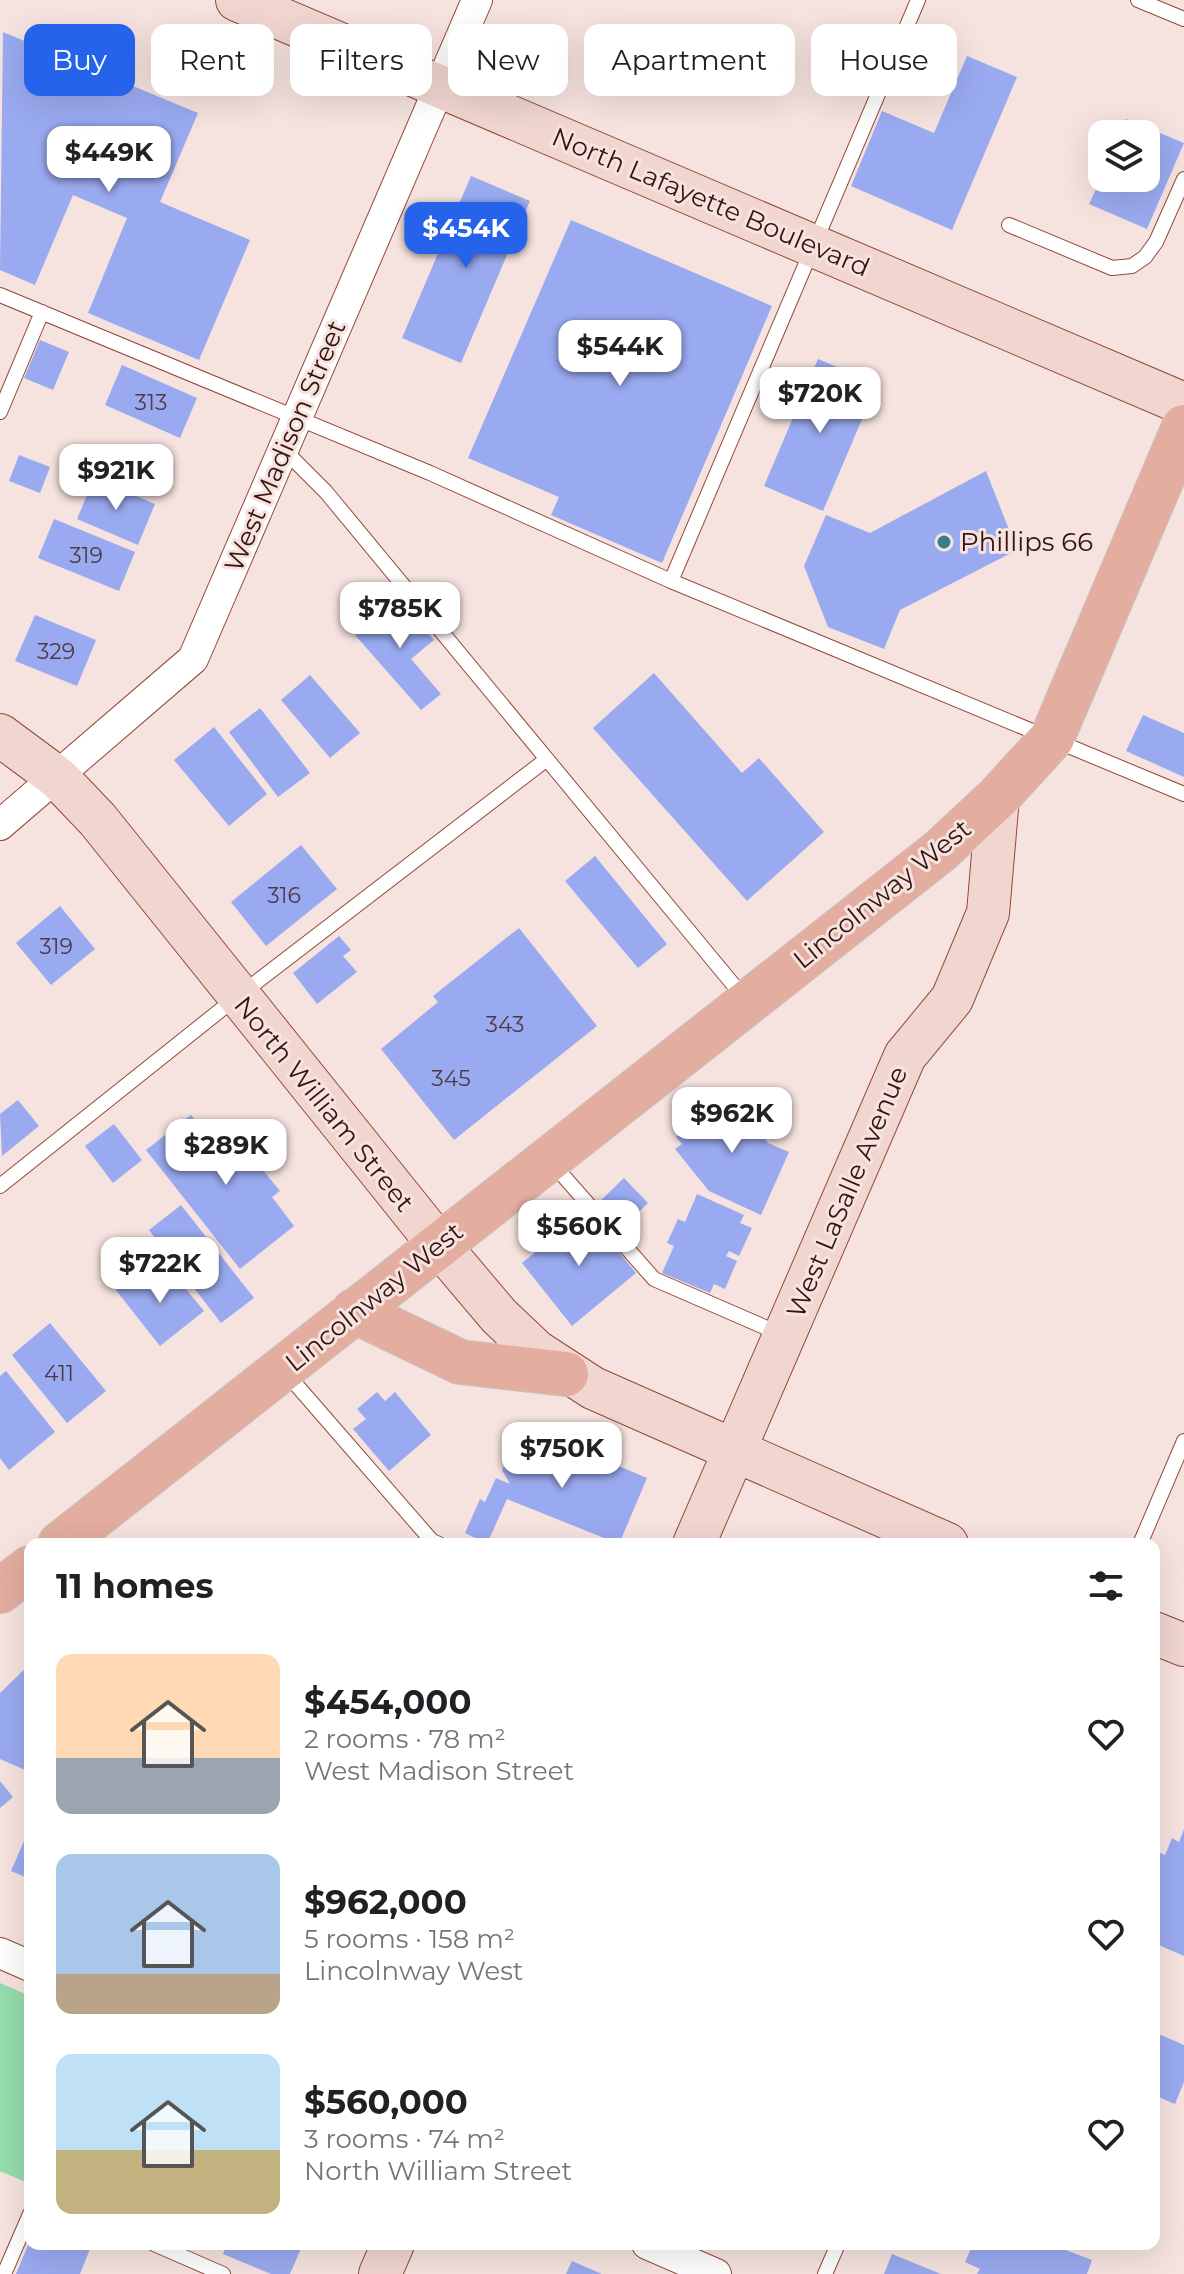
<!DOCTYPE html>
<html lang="en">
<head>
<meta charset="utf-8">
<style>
	body { margin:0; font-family:Montserrat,sans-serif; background:#f2f2f2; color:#202124; height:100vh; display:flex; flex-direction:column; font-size:30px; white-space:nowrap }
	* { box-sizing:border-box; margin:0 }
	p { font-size:26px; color:#757577 }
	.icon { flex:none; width:44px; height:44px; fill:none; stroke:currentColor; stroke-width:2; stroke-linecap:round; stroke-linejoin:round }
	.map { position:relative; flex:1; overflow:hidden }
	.side { position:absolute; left:24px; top:1538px; width:1136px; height:712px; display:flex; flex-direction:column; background:#fff; border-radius:16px; box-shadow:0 8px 32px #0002 }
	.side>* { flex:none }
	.hud { position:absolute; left:24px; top:24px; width:1136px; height:72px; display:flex; gap:16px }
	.controls { position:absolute; left:1088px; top:120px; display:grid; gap:16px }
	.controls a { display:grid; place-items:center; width:72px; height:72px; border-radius:16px; background:#fff; box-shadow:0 8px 32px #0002; font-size:40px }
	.price { position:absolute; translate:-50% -68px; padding:0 18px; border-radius:16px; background:#fff; color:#222; font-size:26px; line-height:52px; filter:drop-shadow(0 2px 4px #0008) }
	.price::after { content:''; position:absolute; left:50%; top:48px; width:24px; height:18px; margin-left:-12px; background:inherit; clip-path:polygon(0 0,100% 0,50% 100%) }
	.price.current { background:#2563eb; color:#fff }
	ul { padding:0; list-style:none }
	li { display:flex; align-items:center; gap:24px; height:200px; padding:0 32px }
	li span { display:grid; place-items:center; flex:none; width:224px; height:160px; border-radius:16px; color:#555 }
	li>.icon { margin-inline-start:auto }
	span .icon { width:96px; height:96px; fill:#fffc; stroke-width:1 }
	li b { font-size:34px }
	h2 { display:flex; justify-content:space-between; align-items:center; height:96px; padding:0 32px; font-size:34px }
	.tag { padding:0 28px; border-radius:16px; background:#fff; box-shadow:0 8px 32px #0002; font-size:28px; line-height:72px }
	.tag.current { background:#2563eb; color:#fff }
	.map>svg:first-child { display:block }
	.green { fill:#95ddac }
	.building { fill:#9aaaf0 }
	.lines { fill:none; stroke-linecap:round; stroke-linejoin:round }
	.lane-casing { stroke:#944938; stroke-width:16 }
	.street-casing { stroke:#944938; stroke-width:32 }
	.secondary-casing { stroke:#944938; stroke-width:44 }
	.primary-casing { stroke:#cac2c0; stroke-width:46 }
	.lane { stroke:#fff; stroke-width:14 }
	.street { stroke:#fff; stroke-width:30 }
	.secondary { stroke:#f1d6d0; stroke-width:42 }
	.primary { stroke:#e3ada0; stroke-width:44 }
	.poi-dot { fill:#377c8a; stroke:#f6e3df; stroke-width:3 }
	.labels { text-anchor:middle; stroke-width:6; stroke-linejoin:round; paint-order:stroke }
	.number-label { font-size:22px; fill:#4e3a46 }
	.street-label { font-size:26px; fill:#35150e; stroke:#f6e3df }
	.poi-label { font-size:26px; fill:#35150e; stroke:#f6e3df; text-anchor:start }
</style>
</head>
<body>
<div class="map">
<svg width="1184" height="2274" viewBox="0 0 1184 2274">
	<rect width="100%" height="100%" fill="#f6e3df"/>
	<path class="green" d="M0,1983L30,1996V2184L0,2171Z"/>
	<path class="building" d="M3,32L198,113L160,202L250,240L199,360L88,313L127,218L73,195L35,285L0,270Z
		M967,56L1017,77L952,230L851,186L882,111L934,133Z
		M1126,119L1184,143L1147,229L1089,204L1101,178H1146V134H1119Z
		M471,176L530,201L461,363L402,338Z
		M571,220L772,306L662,563L551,515L559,497L468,458Z
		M40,340L69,352L53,390L24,378Z
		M818,359L877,384L823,511L764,486Z
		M122,365L197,398L180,438L105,405Z
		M19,455L50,467L40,493L9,481Z
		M986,471L1017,550L900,610L884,649L828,627L804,566L826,515L870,533Z
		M94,478L155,504L138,545L77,519Z
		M54,519L135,552L119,591L38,558Z
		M397,598L434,640L411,659L441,694L421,710L355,635Z
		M35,615L96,640L77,686L15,661Z
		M654,673L742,773L759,758L824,832L747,901L593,728Z
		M310,675L360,733L330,758L281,700Z
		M260,708L310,773L278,797L229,732Z
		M1143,715L1184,733V777L1126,751Z
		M214,727L267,794L229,826L174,760Z
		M301,845L337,889L266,946L231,902Z
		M595,856L667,944L638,968L565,881Z
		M60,906L95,949L51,985L16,943Z
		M519,928L597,1026L454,1140L381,1049L438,1002L433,996Z
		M339,936L351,950L343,956L357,972L317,1004L293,973Z
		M732,1091L768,1143L789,1152L761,1215L709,1191L675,1149L682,1144L676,1137Z
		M18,1100L39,1126L2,1156L0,1114Z
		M191,1115L222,1156L259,1127L281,1154L262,1169L280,1191L272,1197L294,1226L240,1269L146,1150Z
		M114,1124L142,1160L113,1183L85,1146Z
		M624,1178L648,1203L620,1230L596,1205Z
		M697,1194L744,1215L740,1223L752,1228L739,1256L729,1251L726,1256L737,1261L725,1289L714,1284L710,1293L662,1273L674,1246L667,1243L678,1219L685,1222Z
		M181,1205L254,1298L221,1323L149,1230Z
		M585,1211L636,1273L572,1326L522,1263Z
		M139,1270L153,1287L172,1272L204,1311L160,1346L115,1289Z
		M50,1323L106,1391L67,1423L12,1355Z
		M6,1371L55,1432L9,1470L0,1458V1376Z
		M377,1392L385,1401L395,1392L431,1435L389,1471L353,1429L366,1419L357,1409Z
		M536,1431L647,1478L619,1544L507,1499L487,1544L465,1533L480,1499L485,1502L496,1478L510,1484L502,1470L511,1451L528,1449Z
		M30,1664V1772L0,1759V1693Z
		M0,1781L13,1797L0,1808Z
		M30,1827V1879L11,1871Z
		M1184,1829V1956L1154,1943V1850L1165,1855L1172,1838L1179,1842Z
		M1154,2032L1184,2045V2082L1175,2104L1154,2095Z
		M40,2244H92L80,2274H16L28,2245L38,2249Z
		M227,2244H303L290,2274H271L223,2254Z
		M973,2244H1050L1092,2260L1087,2274H977L980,2269L965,2262Z
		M892,2254L941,2274H884Z
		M572,2261L602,2274H566Z"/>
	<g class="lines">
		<g class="lane-casing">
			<path id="lane" d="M1138,0L1184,19
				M1009,225L1112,268L1132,266L1145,257L1156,242L1184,179
				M0,295L430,473L671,581L1184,794
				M0,412L42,312
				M284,450L326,492L746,1000
				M671,581L918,0
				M552,1163L654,1279L783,1335
				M0,1186L237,997L547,759
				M286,1373L432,1541L439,1544
				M1140,1544L1184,1441
				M154,2244L223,2274
				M4,2274L30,2214
				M825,2274L838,2244"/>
		</g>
		<g class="street-casing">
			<path id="street" d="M0,825L193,659L477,0
				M0,1953L30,1966
				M647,2244L716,2274"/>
		</g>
		<g class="secondary-casing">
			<path id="secondary" d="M237,0L1184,404
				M0,735L58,778L98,820L439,1245L499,1316L536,1351L593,1388L947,1544
				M694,1544L905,1056L952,999L988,913L998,797
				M1154,1633L1184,1645
				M380,2274L393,2244"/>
		</g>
		<g class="primary-casing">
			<path id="primary" d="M354,1311L460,1362L566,1374
				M60,1544L940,851L998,797L1052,738L1184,427
				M0,1591L30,1568"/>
		</g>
		<use href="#lane" class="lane"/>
		<use href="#street" class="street"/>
		<use href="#secondary" class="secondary"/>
		<use href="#primary" class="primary"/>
	</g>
	<circle class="poi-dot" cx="944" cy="542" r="8"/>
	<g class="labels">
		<g class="number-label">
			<text x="151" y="410">313</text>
			<text x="86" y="563">319</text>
			<text x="56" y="659">329</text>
			<text x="284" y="903">316</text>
			<text x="56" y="954">319</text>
			<text x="505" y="1032">343</text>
			<text x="451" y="1086">345</text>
			<text x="59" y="1381">411</text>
		</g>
		<g class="street-label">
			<text transform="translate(711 202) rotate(23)" y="9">North Lafayette Boulevard</text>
			<text transform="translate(285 446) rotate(-67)" y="9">West Madison Street</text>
			<text transform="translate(882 894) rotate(-39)" y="9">Lincolnway West</text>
			<text transform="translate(324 1104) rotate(51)" y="9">North William Street</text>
			<text transform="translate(847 1192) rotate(-67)" y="9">West LaSalle Avenue</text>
			<text transform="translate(374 1297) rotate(-39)" y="9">Lincolnway West</text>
		</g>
		<g class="poi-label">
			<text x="960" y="551">Phillips 66</text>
		</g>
	</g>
</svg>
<div class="controls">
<a><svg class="icon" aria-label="layers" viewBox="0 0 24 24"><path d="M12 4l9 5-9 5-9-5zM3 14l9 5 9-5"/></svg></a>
</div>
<b class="price" style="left:109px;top:194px">$449K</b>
<b class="price current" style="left:466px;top:270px">$454K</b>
<b class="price" style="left:620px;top:388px">$544K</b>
<b class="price" style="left:820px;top:435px">$720K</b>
<b class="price" style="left:116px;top:512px">$921K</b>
<b class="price" style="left:400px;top:650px">$785K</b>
<b class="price" style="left:732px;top:1155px">$962K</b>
<b class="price" style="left:226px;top:1187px">$289K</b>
<b class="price" style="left:579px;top:1268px">$560K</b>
<b class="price" style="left:160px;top:1305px">$722K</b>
<b class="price" style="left:562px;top:1490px">$750K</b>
<div class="hud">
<a class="tag current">Buy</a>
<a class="tag">Rent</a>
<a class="tag">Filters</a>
<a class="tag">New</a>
<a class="tag">Apartment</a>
<a class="tag">House</a>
</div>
<section class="side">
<h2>11 homes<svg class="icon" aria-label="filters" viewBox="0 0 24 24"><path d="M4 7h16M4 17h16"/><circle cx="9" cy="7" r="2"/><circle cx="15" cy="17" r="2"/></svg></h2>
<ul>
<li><span style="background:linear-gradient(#ffd9b3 65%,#9aa5b1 0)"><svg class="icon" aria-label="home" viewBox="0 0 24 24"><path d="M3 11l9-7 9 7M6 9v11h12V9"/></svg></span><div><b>$454,000</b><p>2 rooms · 78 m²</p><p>West Madison Street</p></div><svg class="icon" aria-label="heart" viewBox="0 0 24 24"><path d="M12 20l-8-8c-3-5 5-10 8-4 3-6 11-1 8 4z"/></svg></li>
<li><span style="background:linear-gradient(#a9c7e8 75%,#b9a48a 0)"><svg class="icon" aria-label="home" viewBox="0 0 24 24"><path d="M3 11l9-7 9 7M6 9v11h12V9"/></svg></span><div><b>$962,000</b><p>5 rooms · 158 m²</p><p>Lincolnway West</p></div><svg class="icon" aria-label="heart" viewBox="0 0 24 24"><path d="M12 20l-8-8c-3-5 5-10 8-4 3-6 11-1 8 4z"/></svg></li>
<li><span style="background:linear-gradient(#bfe0f5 60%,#c2b280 0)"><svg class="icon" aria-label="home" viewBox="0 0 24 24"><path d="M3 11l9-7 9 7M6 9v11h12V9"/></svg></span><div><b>$560,000</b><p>3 rooms · 74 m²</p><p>North William Street</p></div><svg class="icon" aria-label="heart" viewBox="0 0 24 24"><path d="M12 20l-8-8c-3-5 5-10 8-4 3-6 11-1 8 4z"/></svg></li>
</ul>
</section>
</div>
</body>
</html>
